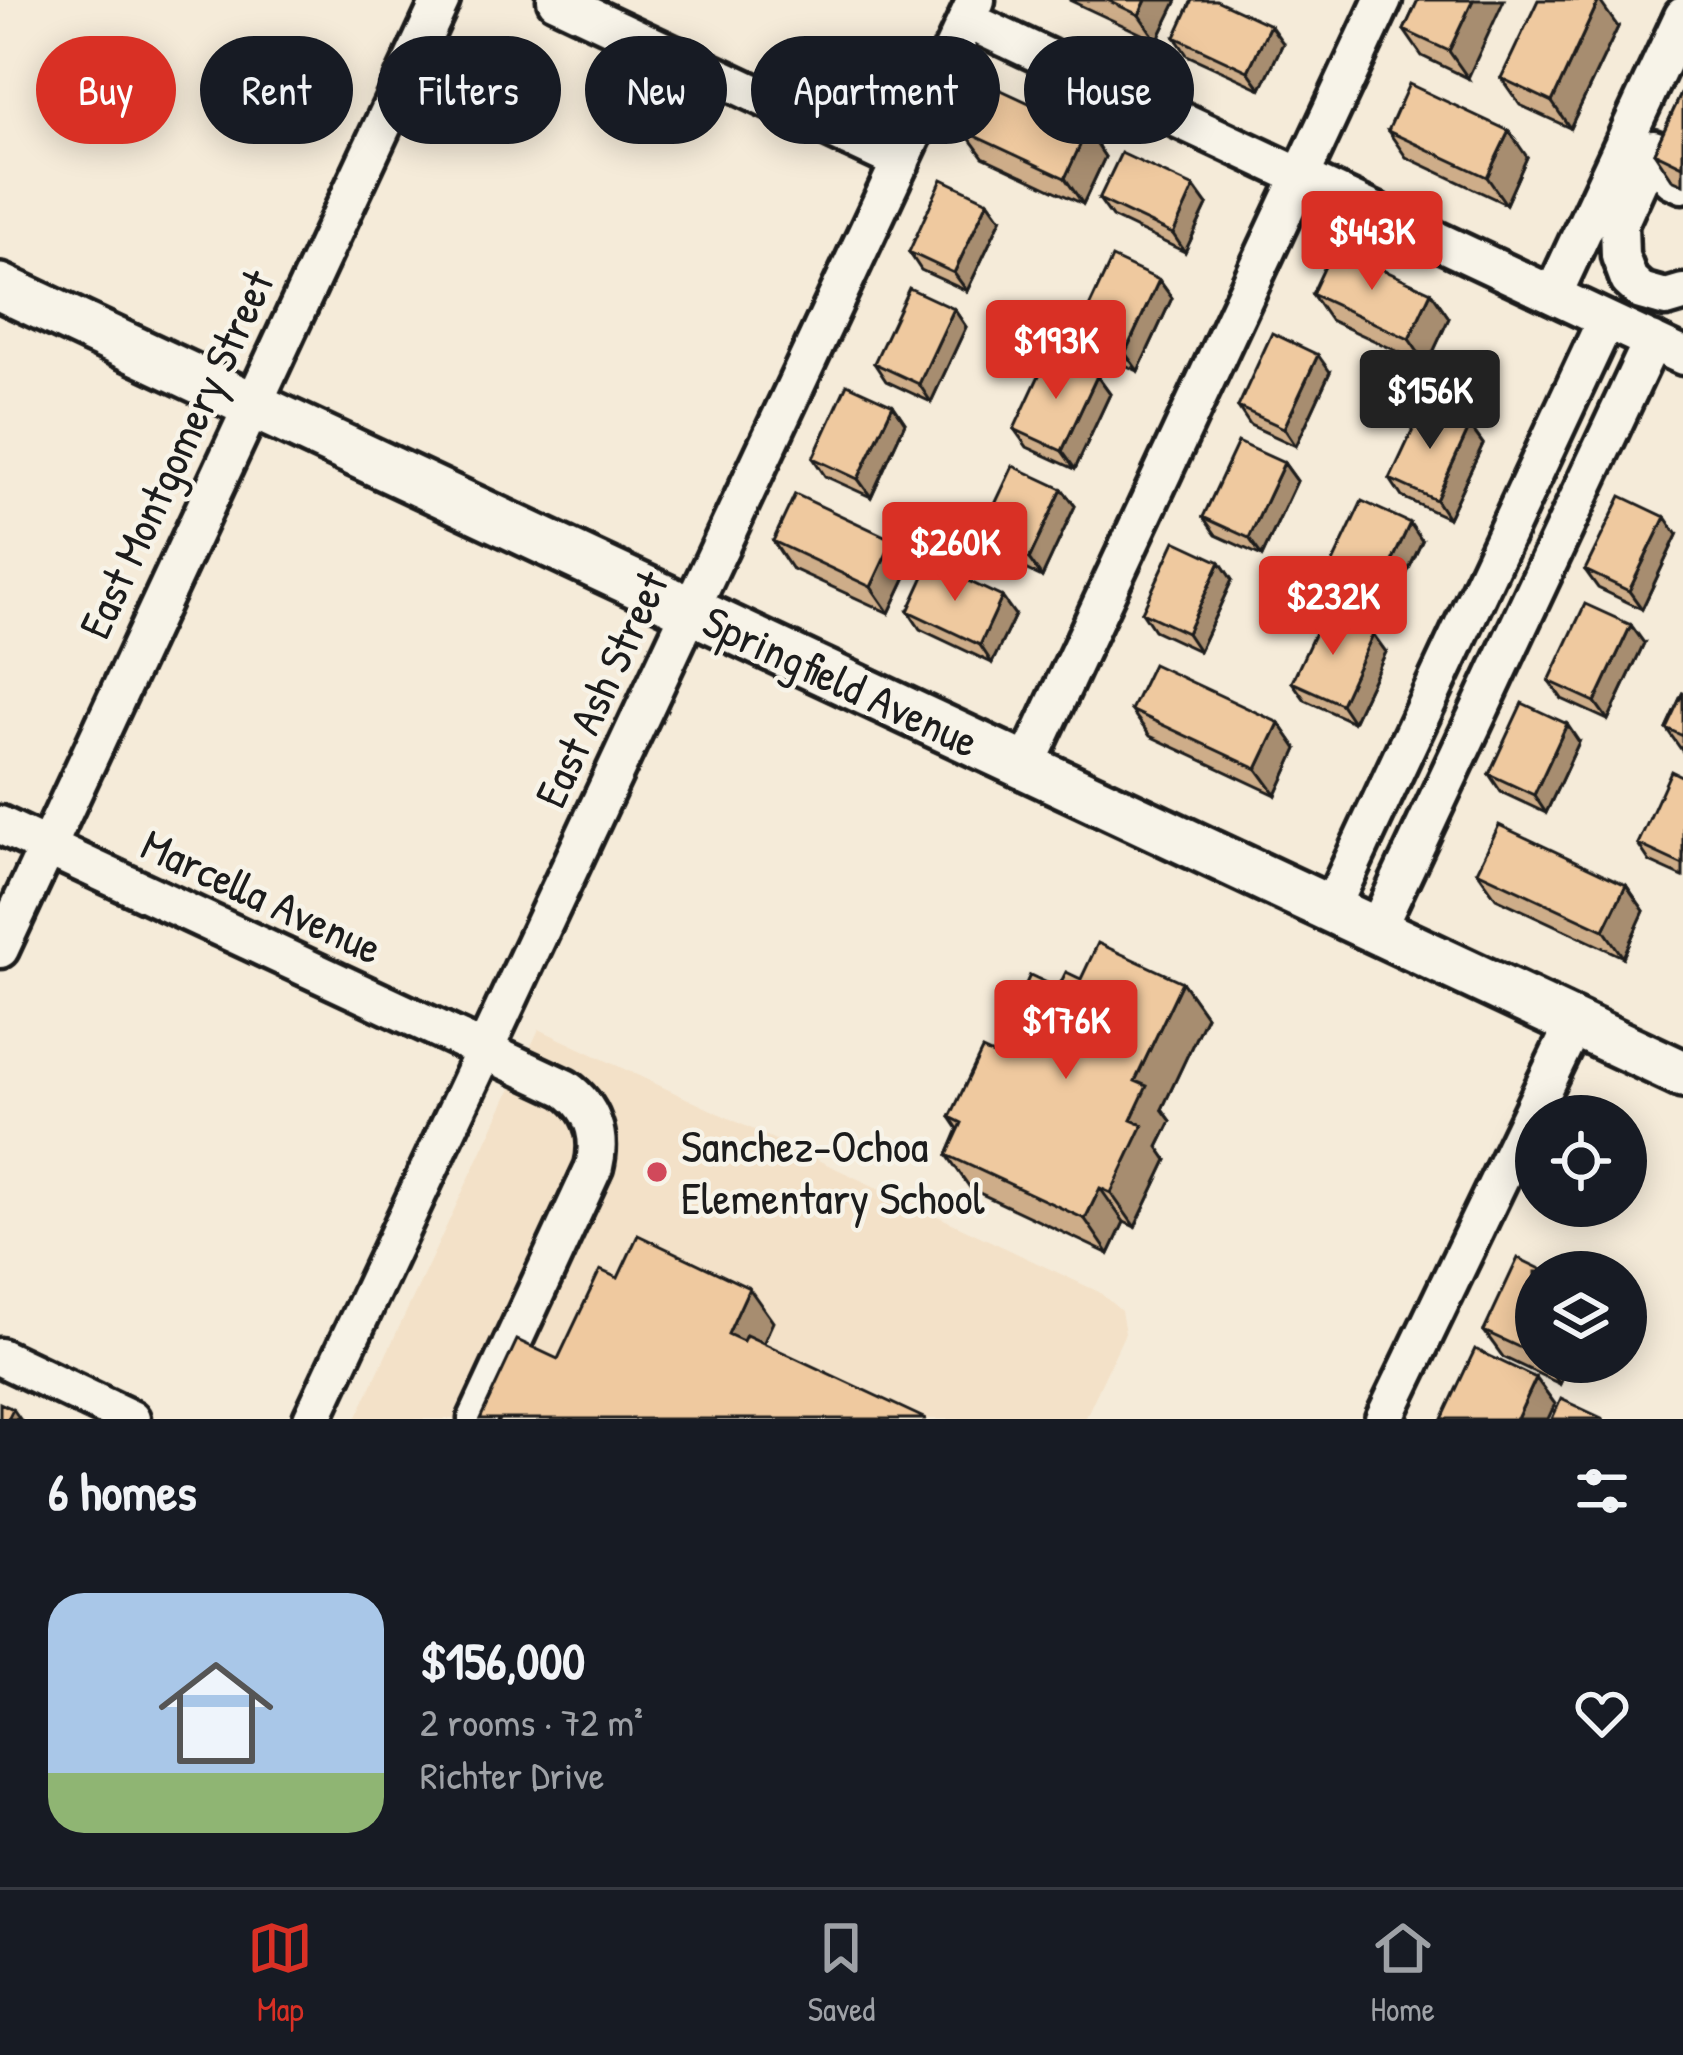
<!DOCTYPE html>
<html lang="en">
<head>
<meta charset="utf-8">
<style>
	body { margin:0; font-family:"Patrick Hand",sans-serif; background:#20242c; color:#f1f3f6; height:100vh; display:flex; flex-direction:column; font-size:45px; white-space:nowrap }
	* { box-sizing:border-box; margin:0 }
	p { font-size:39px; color:#9ea1a6 }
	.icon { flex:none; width:66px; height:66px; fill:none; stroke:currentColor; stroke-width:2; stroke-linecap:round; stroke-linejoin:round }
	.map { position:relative; height:1419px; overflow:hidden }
	.details { display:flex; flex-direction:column; background:#171b24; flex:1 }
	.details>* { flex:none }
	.hud { position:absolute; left:36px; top:36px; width:1611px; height:108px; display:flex; gap:24px }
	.fabs { position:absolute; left:1515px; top:1095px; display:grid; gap:24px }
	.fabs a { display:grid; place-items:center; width:132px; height:132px; border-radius:50%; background:#171b24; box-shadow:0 6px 30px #0003; font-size:60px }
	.price { position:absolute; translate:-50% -102px; padding:0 27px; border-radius:12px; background:#d93025; color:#fff; font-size:39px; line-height:78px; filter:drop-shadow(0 3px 6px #0008) }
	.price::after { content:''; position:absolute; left:50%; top:72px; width:36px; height:27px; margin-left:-18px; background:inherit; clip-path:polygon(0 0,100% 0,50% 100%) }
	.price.current { background:#222; color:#fff }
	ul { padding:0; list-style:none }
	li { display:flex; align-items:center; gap:36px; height:300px; padding:0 48px }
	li+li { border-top:3px solid #363941 }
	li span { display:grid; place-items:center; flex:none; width:336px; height:240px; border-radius:36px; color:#555 }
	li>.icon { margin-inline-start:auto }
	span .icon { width:144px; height:144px; fill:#fffc; stroke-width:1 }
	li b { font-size:51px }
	h2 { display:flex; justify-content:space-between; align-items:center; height:144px; padding:0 48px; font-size:51px }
	.pill { padding:0 42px; border-radius:54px; background:#171b24; box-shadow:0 6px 30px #0003; font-size:42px; line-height:108px }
	.pill.current { background:#d93025; color:#fff }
	.menu { display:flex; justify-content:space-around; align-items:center; height:168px; border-top:3px solid #363941; background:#171b24; font-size:33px; color:#9ea1a6 }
	.menu a { display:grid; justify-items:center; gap:6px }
	.menu .current { color:#d93025 }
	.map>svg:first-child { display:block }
	.built { fill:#f3e1c8 }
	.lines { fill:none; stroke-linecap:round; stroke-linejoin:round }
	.minor-casing { stroke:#1c1c1c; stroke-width:45 }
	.major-casing { stroke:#1c1c1c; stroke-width:54 }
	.minor { stroke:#f7f3e8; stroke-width:36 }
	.major { stroke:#f7f3e8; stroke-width:45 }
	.wall { fill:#cead89; stroke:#1c1c1c; stroke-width:3 }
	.shaded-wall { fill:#a78d6f; stroke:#1c1c1c; stroke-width:3 }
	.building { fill:#efc99f; stroke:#1c1c1c; stroke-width:3 }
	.poi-dot { fill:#d1495b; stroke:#f7f3e8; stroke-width:4.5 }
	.labels { text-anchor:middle; stroke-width:9; stroke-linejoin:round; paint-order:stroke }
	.street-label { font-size:45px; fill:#1c1c1c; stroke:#f7f3e8 }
	.poi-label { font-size:45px; fill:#1c1c1c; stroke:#f7f3e8; text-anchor:start }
</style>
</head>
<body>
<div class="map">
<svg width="1683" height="1419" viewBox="0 0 1683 1419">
	<rect width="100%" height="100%" fill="#f5ebd9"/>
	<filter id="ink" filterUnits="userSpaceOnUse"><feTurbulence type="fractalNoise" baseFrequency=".00833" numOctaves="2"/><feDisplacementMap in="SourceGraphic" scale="24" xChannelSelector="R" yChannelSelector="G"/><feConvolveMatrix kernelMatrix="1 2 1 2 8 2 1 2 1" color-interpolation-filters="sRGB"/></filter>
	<g filter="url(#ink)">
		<path class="built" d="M539,1029L1099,1292L1121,1311L1125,1333L1085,1419H356Z"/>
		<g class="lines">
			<g class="minor-casing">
				<path id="minor" d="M556,0L901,162
					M967,20L1683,356
					M1683,184L1672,179L1680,162L1653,149L1619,224L1620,256L1629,280L1641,291L1666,298L1683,293
					M1553,295L1683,16
					M1025,768L1383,0
					M0,825L565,1088C592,1107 602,1135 594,1167L477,1419
					M1330,910L1606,320
					M1376,931L1652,341
					M0,949L441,0
					M0,1357L131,1419
					M312,1419L976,0
					M1384,1419L1574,1024"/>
			</g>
			<g class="major-casing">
				<path id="major" d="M0,287L1683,1074"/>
			</g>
			<use href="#minor" class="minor"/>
			<use href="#major" class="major"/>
		</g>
		<path class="wall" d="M1069,0H1177L1157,41Z
			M1418,0L1468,78L1422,56L1404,30Z
			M1618,27L1570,128L1520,105L1501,78Z
			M1175,37L1283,43L1261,89L1187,55Z
			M1683,90V184L1672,179L1654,152Z
			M1087,130L1105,157L1083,204L983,157L964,131Z
			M1388,131L1527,157L1506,204L1406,157Z
			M1099,199L1207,205L1185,252L1112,217Z
			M1001,219L967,291L921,270L909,252Z
			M1159,280L1172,298L1138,371L1091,349L1078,331Z
			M1431,292L1449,318L1427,365L1330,320L1312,294Z
			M954,309L966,327L931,402L886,381L874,363Z
			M1330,372L1296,446L1250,425L1238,407Z
			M1097,376L1110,394L1075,469L1027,447L1014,429Z
			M893,405L905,423L871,497L825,476L813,458Z
			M1470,426L1483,444L1448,518L1402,497L1390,479Z
			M1284,463L1297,481L1262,556L1216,535L1203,517Z
			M1062,489L1075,506L1042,577L993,554L980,536Z
			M1677,535L1642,609L1598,588L1585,570Z
			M893,540L911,566L889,613L791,568L773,541Z
			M1422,541L1387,616L1339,593L1327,575Z
			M1220,562L1232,580L1199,651L1154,630L1142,612Z
			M908,611L1015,615L992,663L920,629Z
			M1644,643L1608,720L1562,699L1549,681Z
			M1386,652L1353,722L1305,700L1292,682Z
			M1683,692V752L1666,728Z
			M1131,710L1279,723L1297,749L1276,795L1150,736Z
			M1579,742L1546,813L1501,792L1489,774Z
			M1683,777V877L1650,862L1638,844Z
			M1477,871L1626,885L1644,911L1623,957L1496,898Z
			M1081,979L1182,982L1206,1016L1162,1109L1171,1121L1158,1147L1167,1160L1135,1227L1124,1222L1109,1254L971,1189L947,1155L958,1129L950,1117L993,1055L1058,988Z
			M1536,1272V1362H1570L1560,1384L1503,1357L1484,1331Z"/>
		<path class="shaded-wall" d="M1146,0H1177L1157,41L1139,15Z
			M1473,0H1504L1468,78L1449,51Z
			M1599,0L1618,27L1570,128L1552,102Z
			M1270,25L1283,43L1261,89L1248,71Z
			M1087,130L1105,157L1083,204L1065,178Z
			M1509,131L1527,157L1506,204L1487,177Z
			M1194,187L1207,205L1185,252L1173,234Z
			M988,201L1001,219L967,291L954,273Z
			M1159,280L1172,298L1138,371L1125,353Z
			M1431,292L1449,318L1427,365L1409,339Z
			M954,309L966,327L931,402L919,384Z
			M1318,355L1330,372L1296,446L1284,428Z
			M1097,376L1110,394L1075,469L1062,451Z
			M893,405L905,423L871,497L858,479Z
			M1470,426L1483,444L1448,518L1436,500Z
			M1284,463L1297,481L1262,556L1249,538Z
			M1062,489L1075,506L1042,577L1029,559Z
			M1665,517L1677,535L1642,609L1629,591Z
			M1410,523L1422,541L1387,616L1375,598Z
			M893,540L911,566L889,613L871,587Z
			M1220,562L1232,580L1199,651L1187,633Z
			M1002,597L1015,615L992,663L980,645Z
			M1631,625L1644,643L1608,720L1595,702Z
			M1373,634L1386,652L1353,722L1341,704Z
			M1279,723L1297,749L1276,795L1257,769Z
			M1567,724L1579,742L1546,813L1534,795Z
			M1626,885L1644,911L1623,957L1604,930Z
			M1182,982L1206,1016L1162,1109L1171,1121L1158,1147L1167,1160L1135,1227L1111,1193L1131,1120L1135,1081Z
			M1100,1188L1124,1222L1109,1254L1085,1219Z
			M749,1288L773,1322L752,1368L728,1334Z
			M1544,1362H1570L1560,1384Z
			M1536,1378L1555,1404L1548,1419H1517Z
			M13,1409L20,1419H8Z"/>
		<path class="building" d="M1107,0H1146L1139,15Z
			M1192,0H1216L1270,25L1248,71L1175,37Z
			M1418,0H1473L1449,51L1404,30Z
			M1538,0H1599L1552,102L1501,78Z
			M986,83L1087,130L1065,178L964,131Z
			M1409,84L1509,131L1487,177L1388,131Z
			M1683,90V166L1654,152Z
			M1121,153L1194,187L1173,234L1099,199Z
			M942,179L988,201L954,273L909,252Z
			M1334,247L1431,292L1409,339L1312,294Z
			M1112,258L1159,280L1125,353L1078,331Z
			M909,288L954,309L919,384L874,363Z
			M1272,333L1318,355L1284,428L1238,407Z
			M1049,354L1097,376L1062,451L1014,429Z
			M847,384L893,405L858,479L813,458Z
			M1425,404L1470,426L1436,500L1390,479Z
			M1238,442L1284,463L1249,538L1203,517Z
			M1013,466L1062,489L1029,559L980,536Z
			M795,494L893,540L871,587L773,541Z
			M1621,496L1665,517L1629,591L1585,570Z
			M1362,501L1410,523L1375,598L1327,575Z
			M1175,541L1220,562L1187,633L1142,612Z
			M930,563L1002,597L980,645L908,611Z
			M1585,604L1631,625L1595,702L1549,681Z
			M1325,611L1373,634L1341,704L1292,682Z
			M1153,664L1279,723L1257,769L1131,710Z
			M1683,692V736L1666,728Z
			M1522,703L1567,724L1534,795L1489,774Z
			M1671,771L1683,777V865L1638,844Z
			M1499,825L1626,885L1604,930L1477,871Z
			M1098,943L1182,982L1135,1081L1147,1086L1131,1120L1143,1125L1111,1193L1100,1188L1085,1219L947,1155L962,1123L950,1117L982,1050L993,1055L1030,975L1058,988L1066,972L1081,979Z
			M638,1235L749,1288L728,1334L743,1341L746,1335L926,1419H480L517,1340L558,1359L600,1270L618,1278Z
			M1518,1258L1547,1272H1536V1355L1484,1331Z
			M1475,1349L1536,1378L1517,1419H1442Z
			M1561,1399L1604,1419H1552Z
			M0,1403L13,1409L8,1419H0Z"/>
	</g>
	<circle class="poi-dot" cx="657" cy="1172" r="12"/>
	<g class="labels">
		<g class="street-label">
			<text transform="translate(176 454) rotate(-65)" y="16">East Montgomery Street</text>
			<text transform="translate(841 681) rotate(25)" y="16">Springfield Avenue</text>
			<text transform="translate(601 689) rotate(-65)" y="16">East Ash Street</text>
			<text transform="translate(262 896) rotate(25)" y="16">Marcella Avenue</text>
		</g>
		<g class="poi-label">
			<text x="681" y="1162">Sanchez-Ochoa<tspan x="681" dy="52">Elementary School</tspan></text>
		</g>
	</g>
</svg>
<div class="fabs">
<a><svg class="icon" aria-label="locate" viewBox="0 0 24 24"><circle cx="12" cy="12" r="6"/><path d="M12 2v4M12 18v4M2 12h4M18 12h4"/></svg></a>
<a><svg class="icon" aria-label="layers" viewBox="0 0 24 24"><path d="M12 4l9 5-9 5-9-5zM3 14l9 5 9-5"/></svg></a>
</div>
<b class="price" style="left:1372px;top:293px">$443K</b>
<b class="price" style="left:1056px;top:402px">$193K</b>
<b class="price current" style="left:1430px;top:452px">$156K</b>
<b class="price" style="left:955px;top:604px">$260K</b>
<b class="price" style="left:1333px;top:658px">$232K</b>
<b class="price" style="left:1066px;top:1082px">$176K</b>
<div class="hud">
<a class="pill current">Buy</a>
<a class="pill">Rent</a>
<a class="pill">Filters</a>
<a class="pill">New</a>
<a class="pill">Apartment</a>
<a class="pill">House</a>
</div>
</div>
<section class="details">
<h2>6 homes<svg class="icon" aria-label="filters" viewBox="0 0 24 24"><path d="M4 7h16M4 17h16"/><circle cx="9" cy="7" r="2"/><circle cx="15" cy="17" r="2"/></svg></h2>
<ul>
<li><span style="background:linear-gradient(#a9c7e8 75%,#8fb573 0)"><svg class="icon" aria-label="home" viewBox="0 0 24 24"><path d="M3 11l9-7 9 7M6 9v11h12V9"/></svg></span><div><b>$156,000</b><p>2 rooms · 72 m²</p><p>Richter Drive</p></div><svg class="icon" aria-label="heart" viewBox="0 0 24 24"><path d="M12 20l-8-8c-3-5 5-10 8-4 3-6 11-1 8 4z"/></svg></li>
</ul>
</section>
<nav class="menu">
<a class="current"><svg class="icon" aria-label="map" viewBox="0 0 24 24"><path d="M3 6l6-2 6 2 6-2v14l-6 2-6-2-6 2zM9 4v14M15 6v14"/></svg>Map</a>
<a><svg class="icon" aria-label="saved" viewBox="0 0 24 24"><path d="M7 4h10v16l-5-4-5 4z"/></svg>Saved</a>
<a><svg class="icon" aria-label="home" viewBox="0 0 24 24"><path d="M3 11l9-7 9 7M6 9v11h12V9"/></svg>Home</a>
</nav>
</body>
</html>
